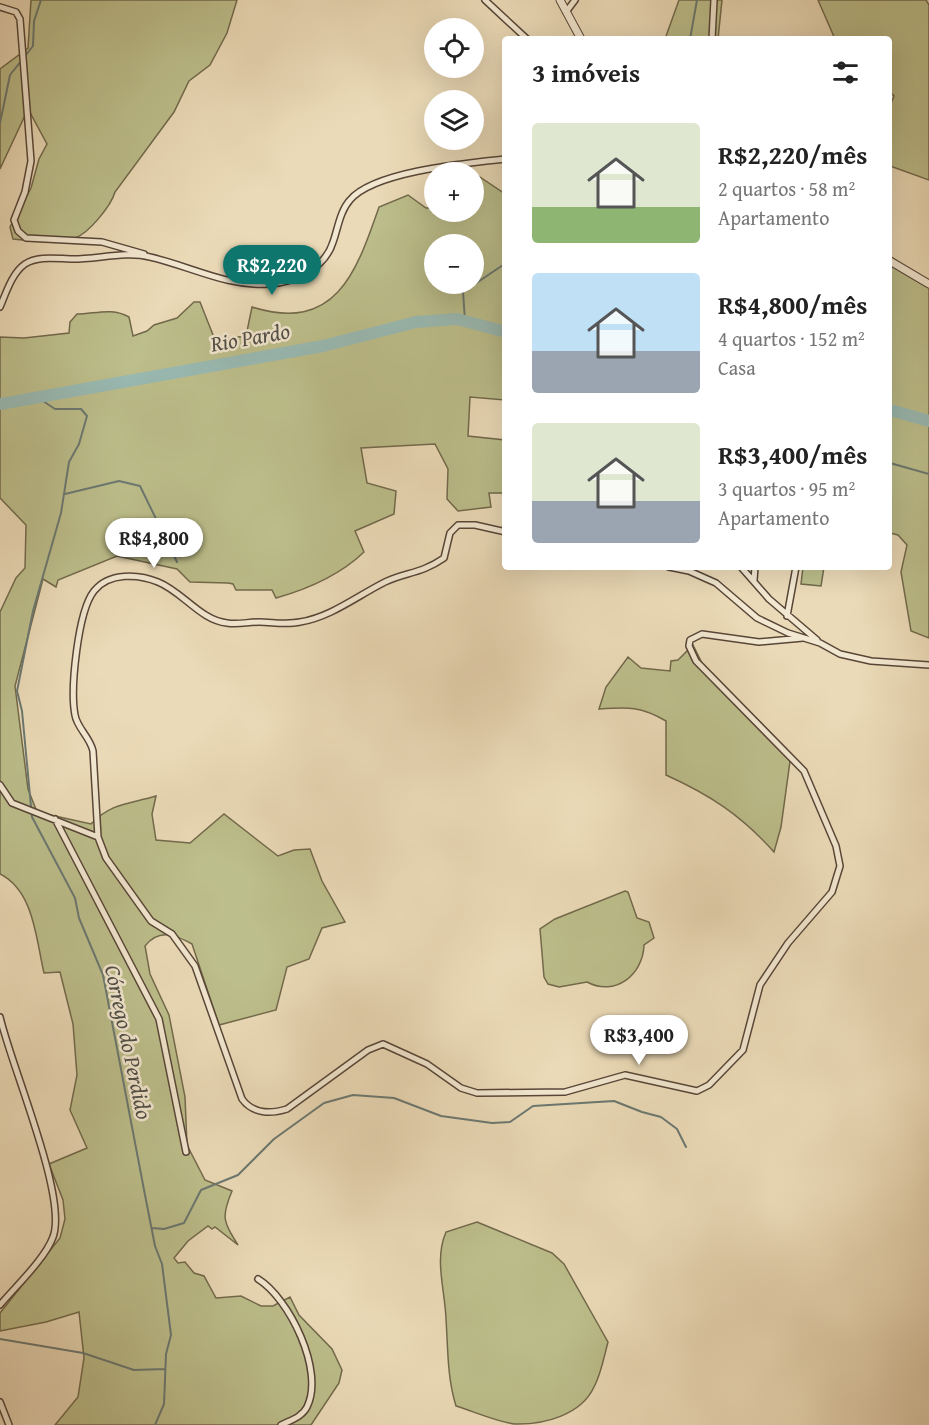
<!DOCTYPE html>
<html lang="pt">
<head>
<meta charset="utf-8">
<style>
	body { margin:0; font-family:"Gentium Book Plus",serif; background:#f2f2f2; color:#222; height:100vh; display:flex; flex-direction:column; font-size:22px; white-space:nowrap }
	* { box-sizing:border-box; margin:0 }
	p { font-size:20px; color:#767676 }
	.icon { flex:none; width:33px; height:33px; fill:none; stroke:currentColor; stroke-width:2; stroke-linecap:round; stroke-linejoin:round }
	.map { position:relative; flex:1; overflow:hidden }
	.details { position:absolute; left:502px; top:36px; width:390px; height:534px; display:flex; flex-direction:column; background:#fff; border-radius:6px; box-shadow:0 6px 24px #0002 }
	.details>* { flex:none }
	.fabs { position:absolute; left:424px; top:18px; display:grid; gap:12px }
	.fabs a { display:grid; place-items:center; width:60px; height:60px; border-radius:50%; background:#fff; box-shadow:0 6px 24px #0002; font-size:30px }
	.price { position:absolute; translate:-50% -51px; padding:0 14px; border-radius:21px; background:#fff; color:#222; font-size:20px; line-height:39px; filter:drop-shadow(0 2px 3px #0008) }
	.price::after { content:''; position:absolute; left:50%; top:36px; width:18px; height:14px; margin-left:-9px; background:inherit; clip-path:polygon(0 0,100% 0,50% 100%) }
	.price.on { background:#0f766e; color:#fff }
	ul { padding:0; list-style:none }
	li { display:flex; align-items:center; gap:18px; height:150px; padding:0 30px }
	li span { display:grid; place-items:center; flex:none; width:168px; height:120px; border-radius:6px; color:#555 }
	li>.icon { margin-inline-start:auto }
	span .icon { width:72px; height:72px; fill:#fffc; stroke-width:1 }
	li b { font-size:26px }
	h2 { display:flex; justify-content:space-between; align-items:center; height:72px; padding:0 30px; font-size:26px }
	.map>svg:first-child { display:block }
	.green { fill:#bcbe8b; stroke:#72694c; stroke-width:1.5; fill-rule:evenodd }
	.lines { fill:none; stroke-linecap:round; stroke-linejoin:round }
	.stream { stroke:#6b7871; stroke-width:2 }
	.river { stroke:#99bab3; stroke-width:12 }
	.minor-casing { stroke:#584638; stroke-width:8 }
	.tertiary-casing { stroke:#584638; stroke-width:9 }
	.minor { stroke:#f2e7d0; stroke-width:5 }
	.tertiary { stroke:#f2e7d0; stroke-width:7 }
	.labels { text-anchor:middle; stroke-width:5; stroke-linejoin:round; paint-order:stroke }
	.water-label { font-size:22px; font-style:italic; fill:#4f4e47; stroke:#f2e7d0 }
</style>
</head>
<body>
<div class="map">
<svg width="929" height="1425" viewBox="0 0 929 1425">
	<rect width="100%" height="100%" fill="#ebdab7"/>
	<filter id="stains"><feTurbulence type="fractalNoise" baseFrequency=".00333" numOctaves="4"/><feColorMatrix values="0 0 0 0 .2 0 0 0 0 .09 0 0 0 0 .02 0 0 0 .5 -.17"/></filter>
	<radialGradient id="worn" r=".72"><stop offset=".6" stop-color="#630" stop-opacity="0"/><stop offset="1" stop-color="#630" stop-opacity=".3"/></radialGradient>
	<path class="green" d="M31,0H237L227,33L210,65L189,81L174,112L115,192C111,206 89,233 75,238C61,244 28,241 13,239L10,227L31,188L39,159L47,144L28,109L0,169V69L28,48Z
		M679,0H722L718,39H665Z
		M818,0H926L929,5V180L890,166V106L894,96L890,92V39H835Z
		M474,173L505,194V400L470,397L468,436L505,440V493H489L491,507L458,511L447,499L448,469L435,444L361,448L367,483L396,491L394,514L355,531L364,552C340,575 308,589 276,598L272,590H236L233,584L228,583L190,582L177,569L117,556L58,580L56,587L43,579L15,686L28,789L37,812L91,824C111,803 129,804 156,796L152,814L156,840L190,843L224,814L278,856L294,850L310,849L322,881L345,922L322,928L309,959L287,967L276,1010L219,1025L192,944C176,935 159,928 145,946L150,974L169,1015L185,1097L187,1145L205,1180L232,1191C221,1217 223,1221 238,1245L215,1227L212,1229L208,1226L188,1241L174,1258L178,1263L185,1262L194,1273L204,1276L216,1298L241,1296L261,1306H273L290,1297L299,1315L332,1349L342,1370L339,1383L311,1425H55L78,1397L84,1358L79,1312L46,1322L0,1331V1313L60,1238L65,1219L63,1200L49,1164L87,1148L70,1110L77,1075L73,1024L60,972L44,973C36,939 34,891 0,874V612L16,578L25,568L26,525L0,498V337L24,338L69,333L70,322L77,314C95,314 112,307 129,317L133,336L147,331L154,325L177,318L194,302H200L215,340L246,336L252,307C336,333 356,273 379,207L408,195L426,208H435V212H474ZM435,244H474V284H435Z
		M890,256L929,284V638L911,631L901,572L907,545L898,535L890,533Z
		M803,567H824L821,586L801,584Z
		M693,645L702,663L791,754L781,827L774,852C741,815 710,795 666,775V721C641,706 628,707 599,709L606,687L628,657L641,668L670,671L671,661L678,660Z
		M625,891L628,892L637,918L649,922L654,938L644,945C643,975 615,997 587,982L559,987L548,984L544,977L540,929L555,919Z
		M477,1222L552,1253L564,1264L608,1342C604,1357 601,1374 594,1387C581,1415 544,1425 514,1424C495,1421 475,1412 456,1406C447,1377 448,1348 446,1319C445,1289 434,1260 446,1232Z"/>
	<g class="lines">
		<path class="stream" d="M690,39L697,0
			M0,123L10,75L33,46L34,21L41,0
			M465,320L463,292L506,263
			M37,397L55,409H81L87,416L79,444L69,462L61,513L33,611L17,691L22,711L32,817L75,898L79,918L103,975L145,1195L155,1246L162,1264L171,1335L166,1354L164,1404L155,1425
			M890,463L929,474
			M65,494L119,481L140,486L177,562
			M152,1228L164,1229L184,1223L201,1190L238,1175L274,1139L324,1103L353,1095L394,1098L441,1116L492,1123L510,1122L533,1106L614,1101L642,1112L661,1117L677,1129L686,1147
			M0,1339L83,1353L134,1370L165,1369"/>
		<path class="river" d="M0,404L323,346L416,322L457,319L506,332
			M890,410L929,421"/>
		<g class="minor-casing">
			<path id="minor" d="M485,0L527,39
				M0,7L16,12L20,19L31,161L25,192L14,220L18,231L26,238L102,242L144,254
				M566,12L575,0
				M712,39L714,0
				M0,307C6,293 12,273 25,264C38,255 59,259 73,259C98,259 126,251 150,257C190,266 227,287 269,284C295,283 325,268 333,242C338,228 340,211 350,200C374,171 468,163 506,159
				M669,567L689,571L716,583L757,618L788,633L820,643L840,654L871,661L929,665
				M741,567L769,599L817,640
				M754,580L755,567
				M787,616L796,567
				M0,785L12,803L98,837L93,751C90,737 77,728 75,715C70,689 78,611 94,591C109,572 139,574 158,582C183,592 200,620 227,623C237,625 248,622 259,622C272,622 286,625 300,622C331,617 357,596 385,582C406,572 421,574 444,558L450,533L458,525H475L506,532
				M55,819L159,1019L186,1152
				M98,837L106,858L151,921L172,934L195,966L242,1099C253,1114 271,1114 287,1109L368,1050L383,1044L427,1064L461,1088L477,1093L565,1092L625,1075L697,1091L709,1085L743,1050L760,985L788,943L832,892L840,866L836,846L804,771L696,661L689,646L690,640L702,634L759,642L803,638
				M0,1017C11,1066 68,1197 53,1237C45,1259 15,1287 0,1305
				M258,1279C289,1298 325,1371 307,1407C302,1417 291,1420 281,1425
				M0,1402L9,1425"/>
		</g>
		<g class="tertiary-casing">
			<path id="tertiary" d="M560,0L581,39
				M890,261L929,284"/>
		</g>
		<use href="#minor" class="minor"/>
		<use href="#tertiary" class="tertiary"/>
	</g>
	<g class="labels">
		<g class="water-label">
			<text transform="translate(250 337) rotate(-10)" y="8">Rio Pardo</text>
			<text transform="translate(129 1042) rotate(78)" y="8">Córrego do Perdido</text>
		</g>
	</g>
	<rect width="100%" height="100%" filter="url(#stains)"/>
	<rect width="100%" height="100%" fill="url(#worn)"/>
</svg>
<div class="fabs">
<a><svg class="icon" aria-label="locate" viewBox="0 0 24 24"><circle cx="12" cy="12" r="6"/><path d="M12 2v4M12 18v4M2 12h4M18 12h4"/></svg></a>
<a><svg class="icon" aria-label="layers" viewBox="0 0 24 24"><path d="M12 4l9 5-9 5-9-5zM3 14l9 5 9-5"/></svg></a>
<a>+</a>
<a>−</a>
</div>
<b class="price on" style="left:272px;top:296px">R$2,220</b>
<b class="price" style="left:154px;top:569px">R$4,800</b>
<b class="price" style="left:639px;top:1066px">R$3,400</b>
<section class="details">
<h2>3 imóveis<svg class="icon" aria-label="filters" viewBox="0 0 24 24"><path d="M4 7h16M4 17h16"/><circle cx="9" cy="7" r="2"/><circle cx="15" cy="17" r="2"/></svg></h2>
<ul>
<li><span style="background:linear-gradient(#dfe7d0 70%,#8fb573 0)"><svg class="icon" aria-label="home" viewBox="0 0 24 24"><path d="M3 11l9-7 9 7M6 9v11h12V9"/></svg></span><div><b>R$2,220/mês</b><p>2 quartos · 58 m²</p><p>Apartamento</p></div></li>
<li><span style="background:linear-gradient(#bfe0f5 65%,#9aa5b1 0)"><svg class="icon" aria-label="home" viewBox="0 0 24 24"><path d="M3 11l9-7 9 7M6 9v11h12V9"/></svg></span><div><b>R$4,800/mês</b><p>4 quartos · 152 m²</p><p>Casa</p></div></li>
<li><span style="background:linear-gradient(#dfe7d0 65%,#9aa5b1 0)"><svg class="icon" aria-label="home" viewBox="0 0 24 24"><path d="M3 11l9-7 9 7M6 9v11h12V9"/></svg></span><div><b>R$3,400/mês</b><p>3 quartos · 95 m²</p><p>Apartamento</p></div></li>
</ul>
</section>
</div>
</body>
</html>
